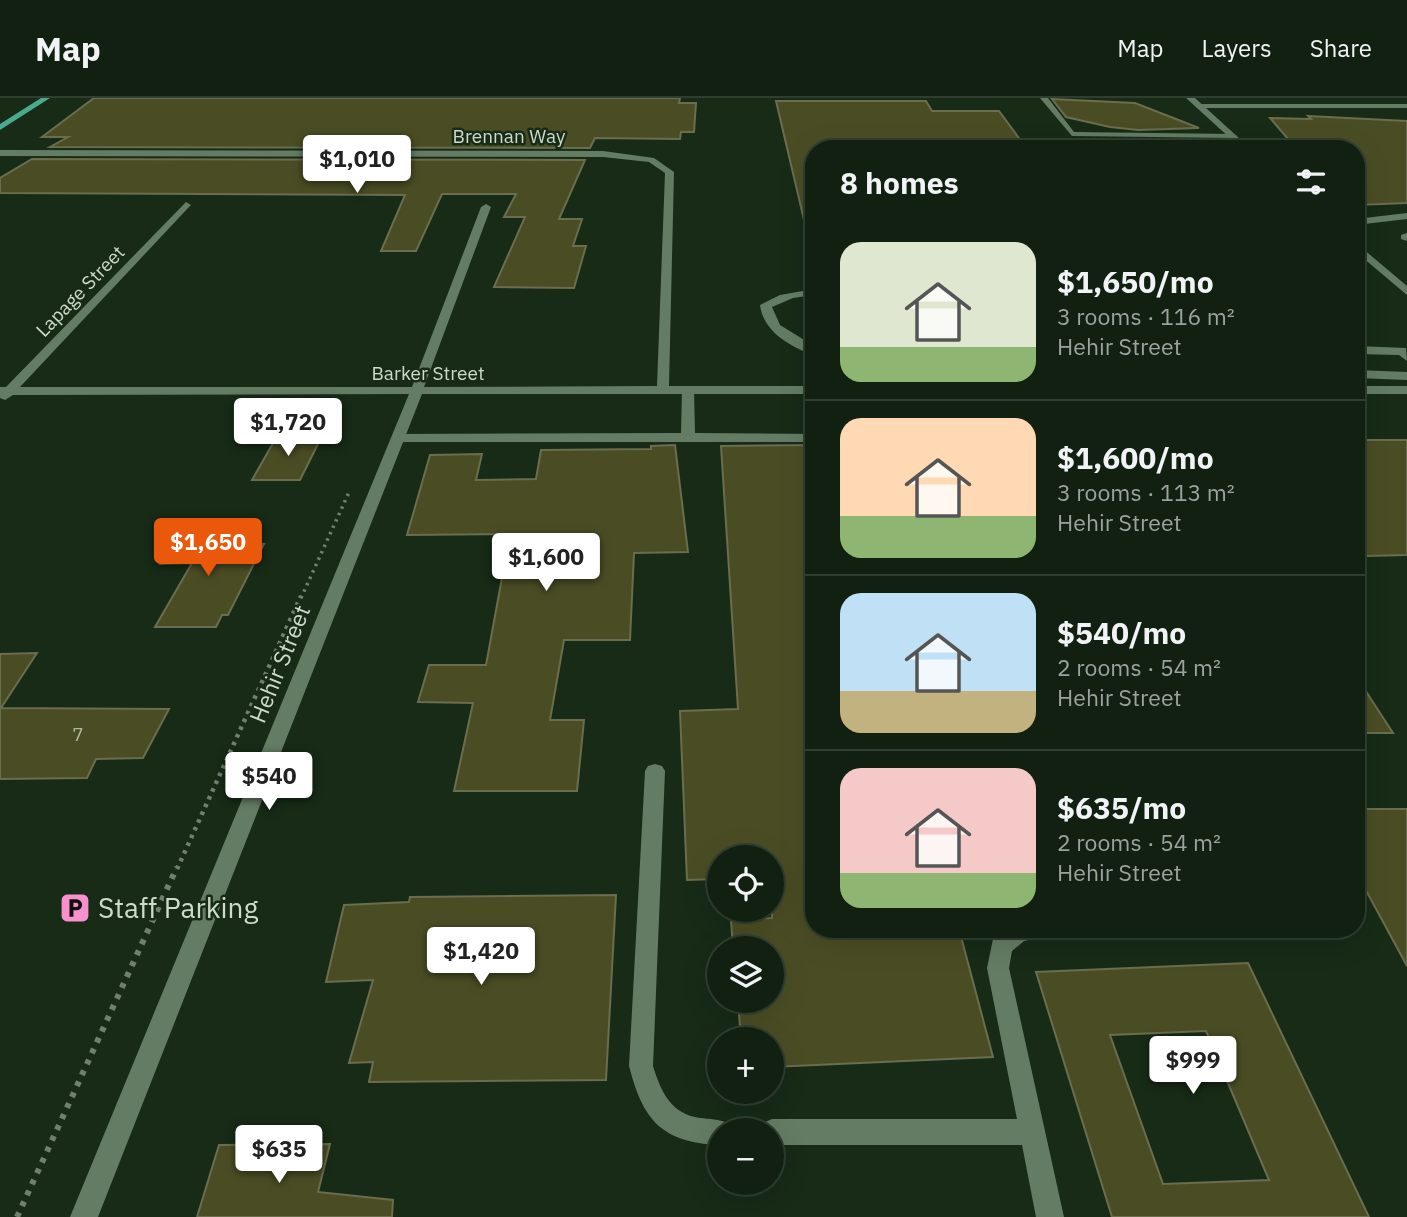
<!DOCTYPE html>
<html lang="en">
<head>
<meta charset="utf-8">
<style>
	body { margin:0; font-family:"IBM Plex Sans",sans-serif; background:#1e2d1f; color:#f1f3f6; height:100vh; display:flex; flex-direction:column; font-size:26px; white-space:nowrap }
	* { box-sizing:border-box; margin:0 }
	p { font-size:23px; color:#9ca39f }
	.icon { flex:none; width:38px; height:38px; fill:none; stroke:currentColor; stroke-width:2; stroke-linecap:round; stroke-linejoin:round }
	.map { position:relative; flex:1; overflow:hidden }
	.sheet { position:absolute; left:805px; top:42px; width:560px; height:798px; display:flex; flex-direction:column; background:#112011; border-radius:28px; box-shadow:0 7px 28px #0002,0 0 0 2px #303e31 }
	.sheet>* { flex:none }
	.controls { position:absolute; left:707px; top:747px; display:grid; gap:14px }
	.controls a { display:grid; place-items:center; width:77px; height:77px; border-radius:50%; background:#112011; box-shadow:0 7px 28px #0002,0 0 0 2px #303e31; font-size:35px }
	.price { position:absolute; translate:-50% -60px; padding:0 16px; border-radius:7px; background:#fff; color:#222; font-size:23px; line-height:46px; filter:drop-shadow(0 2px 4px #0008) }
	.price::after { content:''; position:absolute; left:50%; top:42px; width:21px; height:16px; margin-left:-10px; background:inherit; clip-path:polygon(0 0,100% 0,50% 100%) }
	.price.current { background:#ea580c; color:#fff }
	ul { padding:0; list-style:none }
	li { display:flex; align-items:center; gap:21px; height:175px; padding:0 35px }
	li+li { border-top:2px solid #303e31 }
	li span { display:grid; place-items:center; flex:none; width:196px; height:140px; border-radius:21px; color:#555 }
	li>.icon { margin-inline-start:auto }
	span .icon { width:84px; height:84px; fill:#fffc; stroke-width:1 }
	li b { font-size:30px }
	h2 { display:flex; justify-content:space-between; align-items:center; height:84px; padding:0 35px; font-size:30px }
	header { display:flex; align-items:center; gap:42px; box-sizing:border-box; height:98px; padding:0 35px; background:#112011; border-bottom:2px solid #303e31 }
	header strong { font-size:33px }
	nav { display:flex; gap:38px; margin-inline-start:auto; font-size:24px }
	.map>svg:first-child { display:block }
	.building { fill:#4a4d24; stroke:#6a6d4e; stroke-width:2; fill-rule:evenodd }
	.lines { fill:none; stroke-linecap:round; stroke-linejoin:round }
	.path-far2 { stroke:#70806f; stroke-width:3.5; stroke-dasharray:2.5 4.5; stroke-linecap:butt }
	.path-far1 { stroke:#70806f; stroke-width:4.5; stroke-dasharray:3.5 5; stroke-linecap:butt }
	.path { stroke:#70806f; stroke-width:6; stroke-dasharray:5 7; stroke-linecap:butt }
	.service { fill:#647c64; fill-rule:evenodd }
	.minor { fill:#647c64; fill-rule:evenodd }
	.tertiary { fill:#647c64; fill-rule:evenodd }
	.primary { fill:#49aa90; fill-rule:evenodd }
	.labels { text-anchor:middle; stroke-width:5; stroke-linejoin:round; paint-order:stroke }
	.far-street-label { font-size:19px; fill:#cddacc; stroke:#172b17 }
	.number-label { font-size:19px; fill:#acb7a2 }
	.street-label { font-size:23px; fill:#cddacc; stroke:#172b17 }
	.near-poi-label { font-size:28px; fill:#cddacc; stroke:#172b17; text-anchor:start }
</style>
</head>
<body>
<header>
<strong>Map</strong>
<nav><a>Map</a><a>Layers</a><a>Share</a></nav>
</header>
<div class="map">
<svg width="1407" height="1119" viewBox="0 0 1407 1119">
	<rect width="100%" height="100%" fill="#172b17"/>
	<path class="building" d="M94,0H680L679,5H696L694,34H681L680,41L595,40L590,50L50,49L68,39H42Z
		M1052,1L1135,5L1199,30L1138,32L1110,29L1066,19Z
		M776,3H926L932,13H999L1027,51H814V121L804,122Z
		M1308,18L1407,23V105L1356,107V51L1294,48L1270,20L1311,21Z
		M32,61L585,62L559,121H582L573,148H586L574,190L494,189L525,119H504L516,96H442L416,153H381L405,97L0,95V80Z
		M277,338H322L300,382H252Z
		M1356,342H1407V457L1367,458L1356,444Z
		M675,347L688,454L634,455L630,542H564L550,622H584L577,693H454L473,605L418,604L429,567H486L510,436L407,437L430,357L482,356L476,382L536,381L541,352L651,351V348Z
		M814,347V831H959L993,959L772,969V942H741L738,903H772V850H733L731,822L772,820V760H719V781L687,782L680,613L738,611L721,348Z
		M259,437L255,446H264L228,517H222L216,529H155L192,465L160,466L175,438Z
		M37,555L1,610L169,611L143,660L96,661L87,680L0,681V556Z
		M1356,578L1393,635H1356Z
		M1356,711H1407V868L1356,774Z
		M616,797L606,982L369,984L373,964L349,965L373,882L326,884L344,807L409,804L410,799Z
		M1248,865L1369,1119H1112L1036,874ZM1206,933L1269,1082L1163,1086L1110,937Z
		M330,1046L318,1094L393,1102L392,1119H197L219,1047Z"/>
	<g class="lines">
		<path class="path-far2" d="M301,500L350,392"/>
		<path class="path-far1" d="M177,771L301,498"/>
		<path class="path" d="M17,1119L177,769"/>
		<path class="service" d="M1040,0H1048L1074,34L1233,36L1237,38L1233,40L1072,38Z
			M1407,135V143L1401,141V137Z
			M814,191V197L793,200L772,209L780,227L814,248V257C790,249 763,233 760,207L780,197Z
			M1356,248L1406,250L1407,263L1399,257L1356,256Z
			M1356,272L1407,274V282L1356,280Z
			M688,288L694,292L695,335L814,336V344H398L391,340L398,336L681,335L682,292Z
			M655,666L662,668L665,673L653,968C661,994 671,1016 700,1020C710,1021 718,1021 728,1025L731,1032H719V1047C661,1044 643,1022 629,968L645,673L648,668Z
			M1006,831H1051L1048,838L1024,843L1012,853L1009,870L1064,1119H1036L1022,1047H772V1032H760L763,1025L772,1021H1017L987,870L993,841Z"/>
		<path class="minor" d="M1199,6H1407V10H1196Z
			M0,52L603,53L654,60L674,74L669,288H814V296H422L98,1119H70L409,296L13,297L5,302L0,300V289H6L186,104L191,107L189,109L20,289H412L481,109L486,106L491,109L424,289L657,288L665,75L649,64L603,59L0,58Z
			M1407,115V121L1356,127V121Z
			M1356,288H1407V296H1356Z"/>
		<path class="tertiary" d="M1186,0H1195L1251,51H1242Z
			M1356,145L1407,188V197L1356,154Z"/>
		<path class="primary" d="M41,0H50L0,32V26Z"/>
	</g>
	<defs>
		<g id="parking-square" transform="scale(1.575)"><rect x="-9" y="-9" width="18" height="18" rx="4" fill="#f890cd" stroke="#172b17"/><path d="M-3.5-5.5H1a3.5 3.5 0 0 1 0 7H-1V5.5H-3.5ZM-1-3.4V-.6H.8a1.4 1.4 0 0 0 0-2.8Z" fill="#111"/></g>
	</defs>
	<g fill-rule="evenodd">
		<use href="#parking-square" x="75" y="810"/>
	</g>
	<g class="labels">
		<g class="far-street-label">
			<text x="509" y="45">Brennan Way</text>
			<text transform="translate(80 193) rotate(-46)" y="7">Lapage Street</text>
			<text x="428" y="282">Barker Street</text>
		</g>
		<g class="number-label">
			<text x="78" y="643">7</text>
		</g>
		<g class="street-label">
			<text transform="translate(280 566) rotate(-68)" y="8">Hehir Street</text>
		</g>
		<g class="near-poi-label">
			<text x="98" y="820">Staff Parking</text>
		</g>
	</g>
</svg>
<div class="controls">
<a><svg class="icon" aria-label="locate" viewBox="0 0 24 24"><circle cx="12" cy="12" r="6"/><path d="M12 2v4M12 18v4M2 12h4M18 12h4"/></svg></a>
<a><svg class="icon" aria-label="layers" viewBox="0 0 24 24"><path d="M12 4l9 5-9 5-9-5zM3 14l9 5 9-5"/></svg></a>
<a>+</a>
<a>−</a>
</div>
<b class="price" style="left:357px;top:97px">$1,010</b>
<b class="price" style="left:288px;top:360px">$1,720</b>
<b class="price current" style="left:208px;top:480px">$1,650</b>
<b class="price" style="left:546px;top:495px">$1,600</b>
<b class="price" style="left:269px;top:714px">$540</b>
<b class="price" style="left:481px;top:889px">$1,420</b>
<b class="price" style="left:1193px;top:998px">$999</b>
<b class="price" style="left:279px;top:1087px">$635</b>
<section class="sheet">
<h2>8 homes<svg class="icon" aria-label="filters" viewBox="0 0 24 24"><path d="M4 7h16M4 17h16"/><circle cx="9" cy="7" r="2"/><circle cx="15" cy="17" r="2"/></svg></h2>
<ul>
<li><span style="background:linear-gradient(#dfe7d0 75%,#8fb573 0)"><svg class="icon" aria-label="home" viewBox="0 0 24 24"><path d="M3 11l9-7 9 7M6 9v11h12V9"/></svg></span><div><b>$1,650/mo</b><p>3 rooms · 116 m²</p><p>Hehir Street</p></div></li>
<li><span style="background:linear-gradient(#ffd9b3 70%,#8fb573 0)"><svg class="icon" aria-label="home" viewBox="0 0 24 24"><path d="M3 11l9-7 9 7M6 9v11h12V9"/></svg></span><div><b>$1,600/mo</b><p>3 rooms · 113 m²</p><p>Hehir Street</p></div></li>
<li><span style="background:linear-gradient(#bfe0f5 70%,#c2b280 0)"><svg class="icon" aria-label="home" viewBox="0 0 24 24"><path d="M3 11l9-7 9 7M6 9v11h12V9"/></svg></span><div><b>$540/mo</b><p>2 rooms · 54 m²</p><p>Hehir Street</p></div></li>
<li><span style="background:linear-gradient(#f6c9c9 75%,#8fb573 0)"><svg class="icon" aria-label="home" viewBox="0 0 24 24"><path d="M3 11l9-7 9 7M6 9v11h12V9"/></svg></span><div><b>$635/mo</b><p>2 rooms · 54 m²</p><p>Hehir Street</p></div></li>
</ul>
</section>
</div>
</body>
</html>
